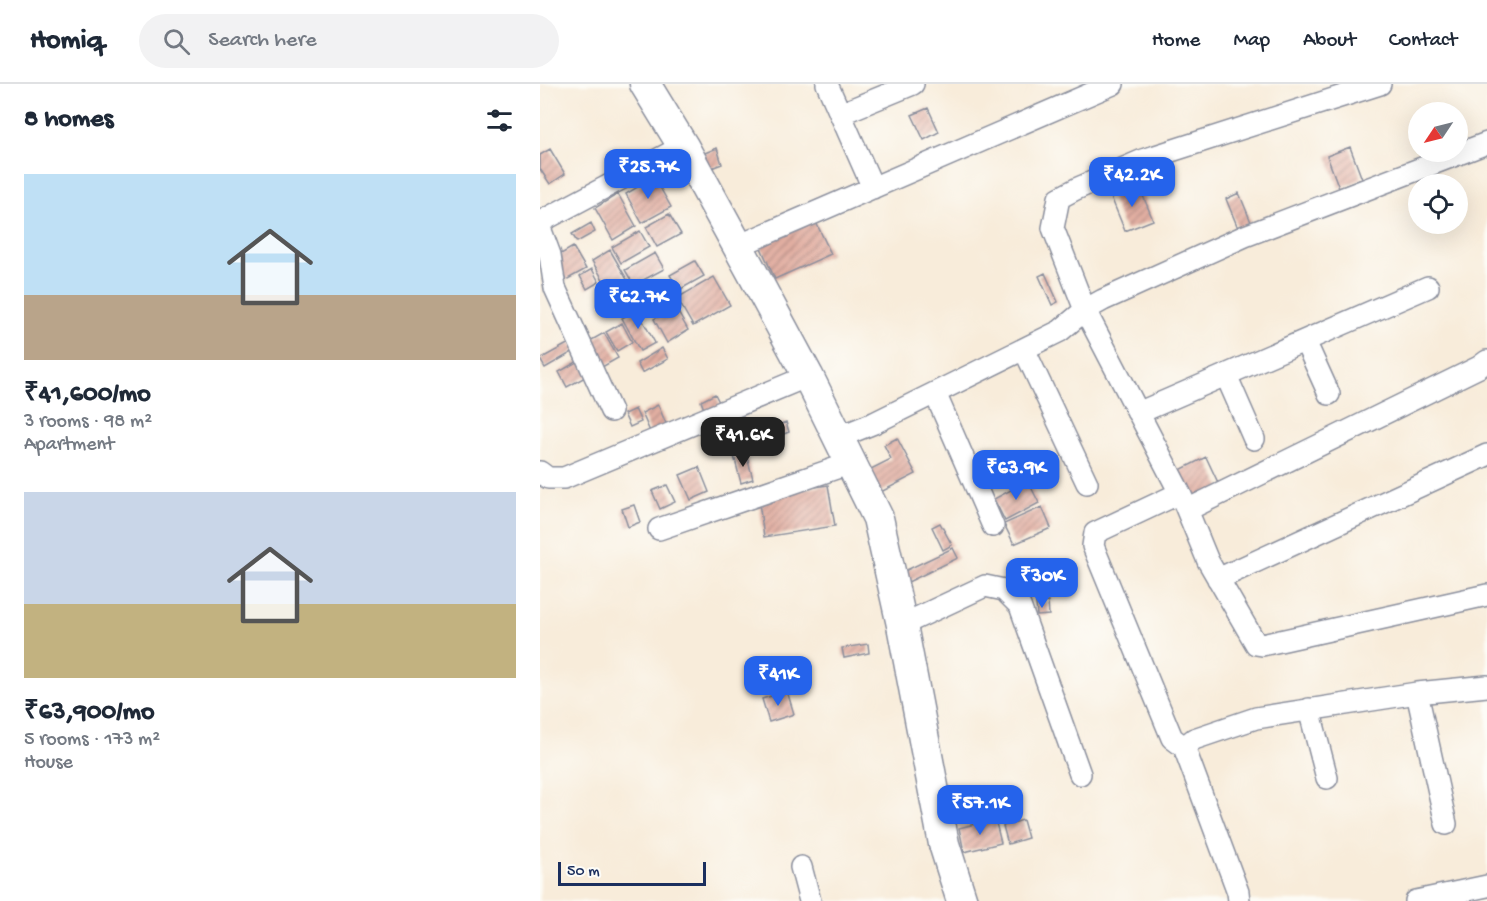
<!DOCTYPE html>
<html lang="en">
<head>
<meta charset="utf-8">
<style>
	body { margin:0; font-family:"Gochi Hand",sans-serif; background:#f2f2f3; color:#1f2937; height:100vh; display:flex; flex-direction:column; font-size:22px; white-space:nowrap }
	* { box-sizing:border-box; margin:0 }
	p { font-size:20px; color:#747a83 }
	.icon { flex:none; width:33px; height:33px; fill:none; stroke:currentColor; stroke-width:2; stroke-linecap:round; stroke-linejoin:round }
	.map { position:relative; flex:1; overflow:hidden }
	.side { display:flex; flex-direction:column; background:#fff; width:540px }
	.side>* { flex:none }
	.needle { width:39px; rotate:235deg }
	.tools { position:absolute; left:868px; top:18px; display:grid; gap:12px }
	.tools a { display:grid; place-items:center; width:60px; height:60px; border-radius:50%; background:#fff; box-shadow:0 6px 24px #0002; font-size:30px }
	.scale { position:absolute; left:18px; bottom:15px; width:148px; box-sizing:border-box; padding-left:6px; border:3px solid #1b2f5e; border-top:0; font-size:16px; line-height:21px; white-space:nowrap; color:#1b2f5e; -webkit-text-stroke:4px #fdfcf7; paint-order:stroke }
	.price { position:absolute; translate:-50% -51px; padding:0 14px; border-radius:12px; background:#2563eb; color:#fff; font-size:20px; line-height:39px; filter:drop-shadow(0 2px 3px #0008) }
	.price::after { content:''; position:absolute; left:50%; top:36px; width:18px; height:14px; margin-left:-9px; background:inherit; clip-path:polygon(0 0,100% 0,50% 100%) }
	.price.current { background:#222; color:#fff }
	ul { padding:0; list-style:none }
	li { display:grid; align-content:center; gap:12px; height:318px; padding:0 24px }
	li span { display:grid; place-items:center; height:186px; border-radius:0px; color:#555 }
	li>.icon { margin-inline-start:auto }
	span .icon { width:108px; height:108px; fill:#fffc; stroke-width:1 }
	li b { font-size:26px }
	h2 { display:flex; justify-content:space-between; align-items:center; height:72px; padding:0 24px; font-size:26px }
	header { display:flex; align-items:center; gap:36px; box-sizing:border-box; height:84px; padding:0 30px; background:#fff; border-bottom:2px solid #e0e1e3 }
	header strong { font-size:28px }
	nav { display:flex; gap:33px; margin-inline-start:auto; font-size:21px }
	.search { width:420px; height:54px; background:#f2f2f3; display:flex; align-items:center; gap:15px; box-sizing:border-box; padding:0 21px; border-radius:33px; color:#747a83; font-size:22px }
	main { display:flex; flex:1; min-height:0 }
	.map>svg:first-child { display:block }
	.building { fill:url(#building-hatch) }
	.lines { fill:none; stroke-linecap:round; stroke-linejoin:round }
	.minor-casing { stroke:#8a8e9c; stroke-width:24 }
	.secondary-casing { stroke:#8a8e9c; stroke-width:33 }
	.minor { stroke:#fff; stroke-width:21 }
	.secondary { stroke:#fff; stroke-width:30 }
</style>
</head>
<body>
<header>
<strong>Homiq</strong>
<div class="search"><svg class="icon" aria-label="search" viewBox="0 0 24 24"><circle cx="10" cy="10" r="6"/><path d="M15 15l6 6"/></svg>Search here</div>
<nav><a>Home</a><a>Map</a><a>About</a><a>Contact</a></nav>
</header>
<main>
<section class="side">
<h2>8 homes<svg class="icon" aria-label="filters" viewBox="0 0 24 24"><path d="M4 7h16M4 17h16"/><circle cx="9" cy="7" r="2"/><circle cx="15" cy="17" r="2"/></svg></h2>
<ul>
<li><span style="background:linear-gradient(#bfe0f5 65%,#b9a48a 0)"><svg class="icon" aria-label="home" viewBox="0 0 24 24"><path d="M3 11l9-7 9 7M6 9v11h12V9"/></svg></span><div><b>₹41,600/mo</b><p>3 rooms · 98 m²</p><p>Apartment</p></div></li>
<li><span style="background:linear-gradient(#c9d6e8 60%,#c2b280 0)"><svg class="icon" aria-label="home" viewBox="0 0 24 24"><path d="M3 11l9-7 9 7M6 9v11h12V9"/></svg></span><div><b>₹63,900/mo</b><p>5 rooms · 173 m²</p><p>House</p></div></li>
</ul>
</section>
<div class="map">
<svg width="947" height="817" viewBox="0 0 947 817">
	<defs>
		<pattern id="building-hatch" width="6" height="6" patternUnits="userSpaceOnUse" patternTransform="scale(1.5)"><rect width="6" height="6" fill="#e2afa2"/><path d="M-1 1l2-2M0 6l6-6M5 7l2-2" fill="none" stroke="#b68f87"/></pattern>
	</defs>
	<rect width="100%" height="100%" fill="#fdfcf7"/>
	<filter id="ink" filterUnits="userSpaceOnUse"><feTurbulence type="fractalNoise" baseFrequency=".0167" numOctaves="2"/><feDisplacementMap in="SourceGraphic" scale="12" xChannelSelector="R" yChannelSelector="G"/><feConvolveMatrix kernelMatrix="1 2 1 2 8 2 1 2 1" color-interpolation-filters="sRGB"/></filter>
	<filter id="wash" filterUnits="userSpaceOnUse"><feTurbulence type="fractalNoise" baseFrequency=".008" numOctaves="4" result="noise"/><feDisplacementMap in="SourceGraphic" scale="24" xChannelSelector="R" yChannelSelector="G"/><feGaussianBlur stdDeviation="1.35" result="paint"/><feColorMatrix in="noise" values="0 0 0 0 0 0 0 0 0 0 0 0 0 0 0 0 0 1.4 0 .05"/><feComposite in="paint" operator="in"/></filter>
	<g filter="url(#wash)">
		<rect width="100%" height="100%" fill="#f8ecda"/>
		<g id="blocks">
			<path class="building" d="M388,24L399,48L384,56L372,31Z
				M810,63L822,95L799,104L787,72Z
				M177,64L182,80L166,86L160,71Z
				M10,65L25,90L10,100L0,85V71Z
				M114,93L131,123L102,139L86,110Z
				M599,102L613,136L585,147L571,113Z
				M699,109L711,138L698,144L686,115Z
				M78,110L96,142L73,156L55,124Z
				M129,130L141,150L117,163L106,143Z
				M273,132L291,170L235,195L218,157Z
				M51,139L55,148L37,158L32,150Z
				M100,147L109,163L81,179L72,163Z
				M33,163L46,185L26,196L14,174Z
				M70,166L96,211L78,221L52,177Z
				M115,169L124,185L94,201L85,186Z
				M155,177L164,192L139,206L130,191Z
				M52,185L59,198L47,205L40,192Z
				M505,189L518,218L512,221L499,192Z
				M174,193L190,221L153,242L137,214Z
				M135,223L148,246L127,259L114,235Z
				M97,226L115,259L100,267L82,234Z
				M82,239L92,258L77,267L66,248Z
				M64,249L78,274L55,287L41,262Z
				M31,258L36,266L5,284L0,275Z
				M122,264L128,275L102,289L97,279Z
				M40,276L49,291L27,303L19,288Z
				M175,310L181,322L165,328L161,317Z
				M118,321L127,342L111,350L102,329Z
				M95,325L101,338L90,343L84,330Z
				M246,338L249,348L199,367L196,357Z
				M357,354L376,390L335,411L323,389L351,375L344,361Z
				M206,369L213,395L201,399L194,372Z
				M666,373L681,405L651,419L636,388Z
				M159,383L169,408L151,416L140,391Z
				M488,397L499,419L465,437L454,415Z
				M127,401L135,418L120,425L112,407Z
				M288,401L295,442L224,453L218,412Z
				M94,421L100,438L88,443L82,425Z
				M502,423L511,444L474,460L464,440Z
				M400,439L412,461L403,466L392,443Z
				M413,464L418,474L364,500L358,490Z
				M508,518L509,531L497,532L496,519Z
				M328,560L329,569L304,574L302,564Z
				M247,607L254,630L229,638L222,615Z
				M455,735L461,759L424,768L419,744Z
				M483,736L488,754L468,760L463,742Z"/>
		</g>
	</g>
	<g filter="url(#ink)">
		<use href="#blocks" fill-opacity="0" stroke="#8a8e9c" stroke-width="1.5"/>
		<g class="lines">
			<g class="minor-casing">
				<path id="minor" d="M287,0L333,104
					M840,0L603,76L536,105L519,114L513,144L545,226L640,409L668,477L716,560L722,561L947,511
					M300,30L373,0
					M0,138L143,62
					M0,144L10,171L15,204L71,327
					M198,162L573,0
					M765,257L789,310
					M484,265L547,399
					M686,291L714,355
					M395,309L453,442
					M598,329L888,203
					M299,353L334,339L520,247L545,226L563,216L705,152L947,59
					M0,388L8,394H24L268,292
					M640,409L555,449L553,462L632,654L644,663
					M647,426L939,283L947,277
					M119,445L311,379
					M678,495L947,371
					M362,541L445,502L464,506L480,522L540,690
					M877,609L906,740
					M769,625L787,694
					M261,783L270,817
					M699,817L698,808L644,663L654,655L716,634L877,609L947,602
					M876,817L947,802"/>
			</g>
			<g class="secondary-casing">
				<path id="secondary" d="M105,0L143,62L212,188L268,292L338,434L362,541L404,760L422,817"/>
			</g>
			<use href="#minor" class="minor"/>
			<use href="#secondary" class="secondary"/>
		</g>
	</g>
</svg>
<div class="tools">
<a><svg class="needle" viewBox="-14 -14 28 28"><path d="M0-13l5 13h-10z" fill="#e53935"/><path d="M0 13l5-13h-10z" fill="#747a83"/></svg></a>
<a><svg class="icon" aria-label="locate" viewBox="0 0 24 24"><circle cx="12" cy="12" r="6"/><path d="M12 2v4M12 18v4M2 12h4M18 12h4"/></svg></a>
</div>
<div class="scale">50 m</div>
<b class="price" style="left:108px;top:116px">₹25.7K</b>
<b class="price" style="left:592px;top:124px">₹42.2K</b>
<b class="price" style="left:98px;top:246px">₹62.7K</b>
<b class="price current" style="left:203px;top:384px">₹41.6K</b>
<b class="price" style="left:476px;top:417px">₹63.9K</b>
<b class="price" style="left:502px;top:525px">₹30K</b>
<b class="price" style="left:238px;top:623px">₹41K</b>
<b class="price" style="left:440px;top:752px">₹57.1K</b>
</div>
</main>
</body>
</html>
